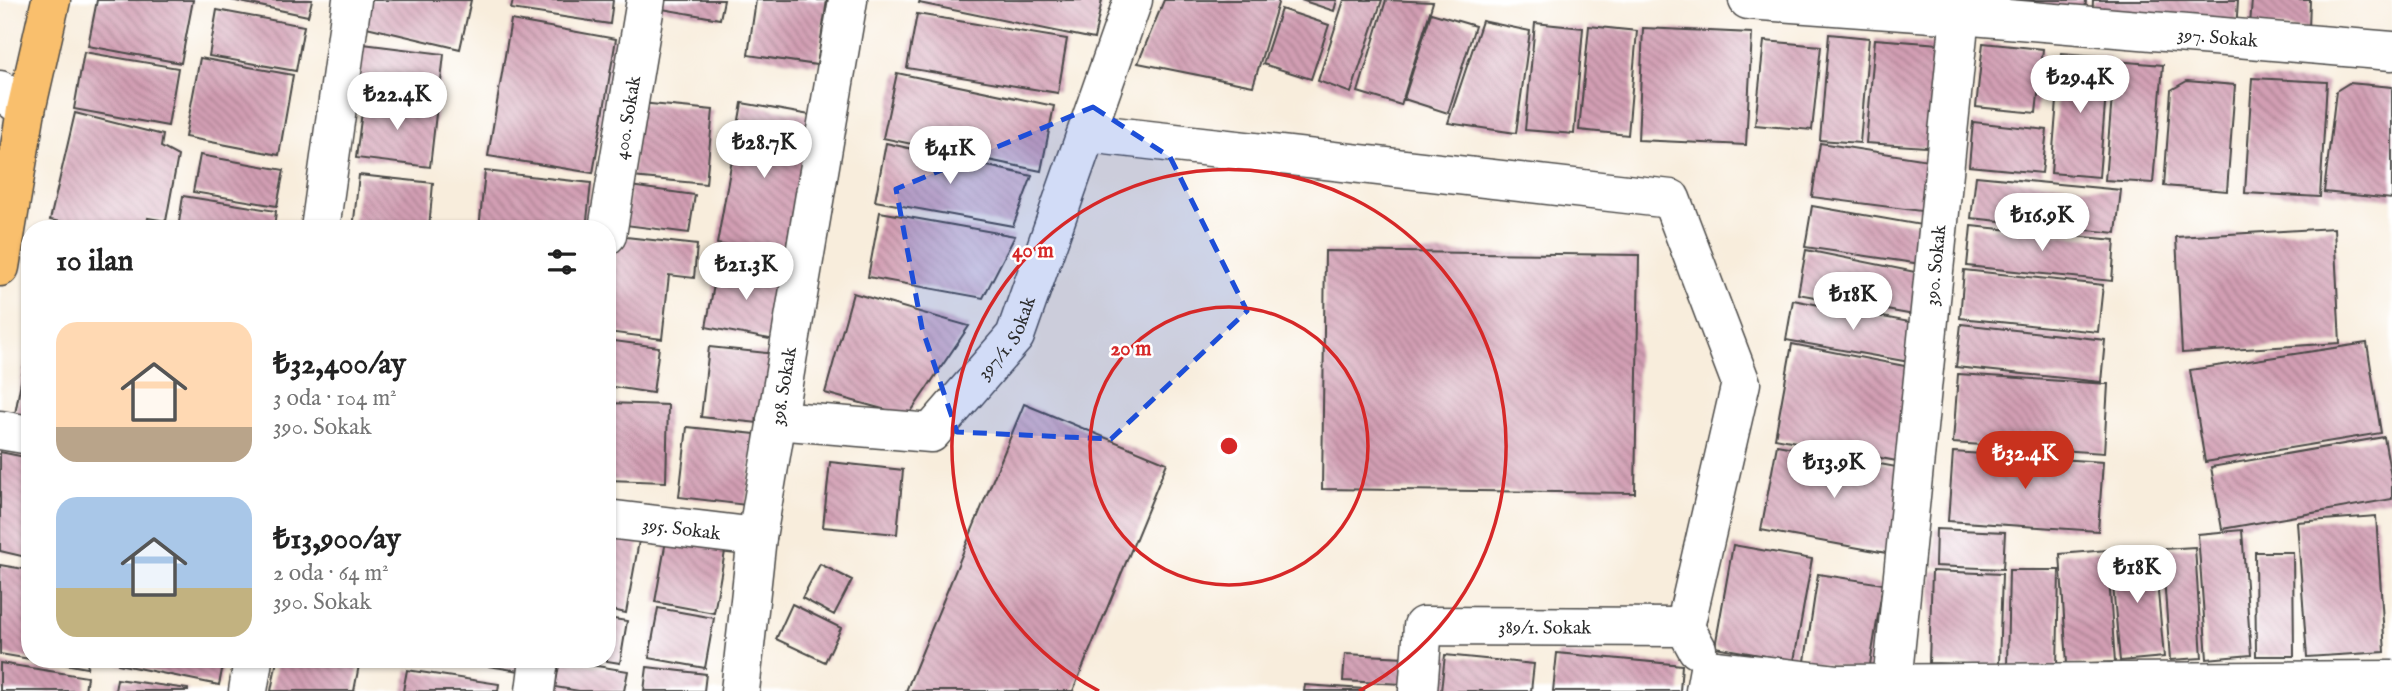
<!DOCTYPE html>
<html lang="tr">
<head>
<meta charset="utf-8">
<style>
	body { margin:0; font-family:"IM FELL English",serif; background:#f6f6f6; color:#222; height:100vh; display:flex; flex-direction:column; font-size:26px; white-space:nowrap }
	* { box-sizing:border-box; margin:0 }
	p { font-size:23px; color:#767676 }
	.icon { flex:none; width:38px; height:38px; fill:none; stroke:currentColor; stroke-width:2; stroke-linecap:round; stroke-linejoin:round }
	.map { position:relative; flex:1; overflow:hidden }
	.details { position:absolute; left:21px; top:220px; width:595px; height:448px; display:flex; flex-direction:column; background:#fff; border-radius:28px; box-shadow:0 2px 5px #0004 }
	.details>* { flex:none }
	.price { position:absolute; translate:-50% -60px; padding:0 16px; border-radius:24px; background:#fff; color:#222; font-size:23px; line-height:46px; filter:drop-shadow(0 2px 4px #0008) }
	.price::after { content:''; position:absolute; left:50%; top:42px; width:21px; height:16px; margin-left:-10px; background:inherit; clip-path:polygon(0 0,100% 0,50% 100%) }
	.price.selected { background:#c8321e; color:#fff }
	ul { padding:0; list-style:none }
	li { display:flex; align-items:center; gap:21px; height:175px; padding:0 35px }
	li span { display:grid; place-items:center; flex:none; width:196px; height:140px; border-radius:21px; color:#555 }
	li>.icon { margin-inline-start:auto }
	span .icon { width:84px; height:84px; fill:#fffc; stroke-width:1 }
	li b { font-size:30px }
	h2 { display:flex; justify-content:space-between; align-items:center; height:84px; padding:0 35px; font-size:30px }
	.map>svg:first-child { display:block }
	.building { fill:url(#building-back-hatch) }
	.lines { fill:none; stroke-linecap:round; stroke-linejoin:round }
	.minor-casing { stroke:#4a4846; stroke-width:41 }
	.major-casing { stroke:#4a4846; stroke-width:41 }
	.minor { stroke:#fff; stroke-width:38 }
	.major { stroke:#f9bf6d; stroke-width:38 }
	.marked { fill:#1d4ed8; fill-opacity:0.2; stroke:#1d4ed8; stroke-width:5; stroke-dasharray:14 9; stroke-linejoin:round }
	.ring { fill:none; stroke:#d62828; stroke-width:3.5 }
	.labels { text-anchor:middle; stroke-width:5; stroke-linejoin:round; paint-order:stroke }
	.street-label { font-size:19px; fill:#2b2b2b; stroke:#fff }
	.centre { fill:#d62828; stroke:#fff; stroke-width:3.5 }
	.ring-label { font-size:21px; text-anchor:middle; font-weight:bold; fill:#d62828; stroke:#fff; stroke-width:5; stroke-linejoin:round; paint-order:stroke }
</style>
</head>
<body>
<div class="map">
<svg width="2392" height="691" viewBox="0 0 2392 691">
	<defs>
		<pattern id="building-back-hatch" width="6" height="6" patternUnits="userSpaceOnUse" patternTransform="scale(1.75)"><rect width="6" height="6" fill="#d29eb3"/><path d="M-1 5l2 2M0 0l6 6M5-1l2 2" fill="none" stroke="#ab8192"/></pattern>
	</defs>
	<rect width="100%" height="100%" fill="#fff"/>
	<filter id="ink" filterUnits="userSpaceOnUse"><feTurbulence type="fractalNoise" baseFrequency=".0143" numOctaves="2"/><feDisplacementMap in="SourceGraphic" scale="14" xChannelSelector="R" yChannelSelector="G"/><feConvolveMatrix kernelMatrix="1 2 1 2 8 2 1 2 1" color-interpolation-filters="sRGB"/></filter>
	<filter id="wash" filterUnits="userSpaceOnUse"><feTurbulence type="fractalNoise" baseFrequency=".00686" numOctaves="4" result="noise"/><feDisplacementMap in="SourceGraphic" scale="28" xChannelSelector="R" yChannelSelector="G"/><feGaussianBlur stdDeviation="1.57" result="paint"/><feColorMatrix in="noise" values="0 0 0 0 0 0 0 0 0 0 0 0 0 0 0 0 0 1.4 0 .05"/><feComposite in="paint" operator="in"/></filter>
	<g filter="url(#wash)">
		<rect width="100%" height="100%" fill="#f8eddc"/>
		<g id="blocks">
			<path class="building" d="M97,0H193L181,63L88,46Z
				M231,0H312L308,16Z
				M363,0H471L460,49L358,25Z
				M513,0H613L610,24L511,9Z
				M657,0H724L720,19L656,8Z
				M756,0H827L817,65L748,55Z
				M920,0H1102L1094,39L919,3Z
				M1164,0H1279L1253,86L1138,63Z
				M1301,0H1337L1334,11Z
				M1344,0H1382L1351,93L1318,81Z
				M1386,0L1433,2L1401,105L1358,92Z
				M1990,0H2086L2085,14Z
				M2093,0H2238L2236,31L2092,22Z
				M2252,0H2310L2309,29L2250,25Z
				M1281,9L1329,25L1311,79L1263,64Z
				M217,10L304,26L296,71L209,56Z
				M1431,13L1475,26L1448,113L1404,99Z
				M917,14L1067,39L1058,93L907,68Z
				M511,20L616,39L593,173L488,156Z
				M1482,21L1530,31L1516,133L1448,123Z
				M1535,23L1583,28L1574,134L1525,130Z
				M1589,26L1637,31L1628,135L1579,130Z
				M1643,28L1752,33L1746,145L1638,140Z
				M1829,34L1869,38L1860,143L1820,140Z
				M1875,39L1952,45L1941,148L1866,143Z
				M1764,41L1821,46L1812,130L1755,125Z
				M1983,43L2043,49L2036,113L1976,107Z
				M363,44L444,54L439,99L358,90Z
				M84,52L178,68L168,126L74,109Z
				M2061,53L2109,57L2099,177L2051,173Z
				M200,58L293,75L279,155L185,137Z
				M2115,61L2163,65L2153,183L2105,180Z
				M897,73L1054,106L1041,171L883,138Z
				M2252,78L2327,82L2320,197L2245,193Z
				M2187,81L2235,85L2227,191L2164,186L2171,90Z
				M2349,83L2392,87V199L2324,192L2336,91Z
				M364,96L437,105L430,167L356,158Z
				M640,103L713,110L706,184L632,177Z
				M742,103L810,115L785,256L717,244Z
				M75,113L163,135L161,147L178,156L166,221L148,218L146,229H104L50,220Z
				M1973,122L2047,130L2042,173L1969,166Z
				M886,143L1032,176L1013,226L875,201Z
				M1820,143L1941,162L1936,213L1812,197Z
				M200,155L284,170L277,206L193,192Z
				M485,171L591,183L586,229H479Z
				M359,175L433,183L429,229H353Z
				M1976,176L2121,190L2116,233L1971,218Z
				M630,186L695,195L689,233L625,225Z
				M183,196L276,211L274,229H178Z
				M1812,206L1933,227L1928,265L1805,247Z
				M880,212L1015,236L983,298L868,277Z
				M1971,226L2115,240L2112,281L1967,266Z
				M2334,228L2340,343L2182,353L2176,237Z
				M617,236L697,245L694,278L669,275L662,339L607,332Z
				M1806,250L1930,275L1925,317L1798,294Z
				M1325,251L1639,255L1635,493L1322,489Z
				M718,264L787,277L775,340L706,327Z
				M1964,270L2103,285L2098,332L1960,318Z
				M853,293L969,326L908,416L825,393Z
				M1793,300L1920,324L1915,363L1786,340Z
				M1961,324L2105,340L2101,382L1956,367Z
				M607,340L659,347L653,393L607,386Z
				M2367,343L2381,433L2205,462L2190,370Z
				M28,344L30,345V417L15,414Z
				M1792,344L1920,369L1902,462L1775,438Z
				M709,347L776,354L768,424L701,417Z
				M1958,374L2108,384L2104,453L1953,443Z
				M607,403L668,405L666,482L607,480Z
				M1024,404L1167,463L1073,691H906Z
				M687,427L755,434L746,505L679,497Z
				M2384,437L2392,482V499L2222,529L2211,467Z
				M1777,445L1907,469L1892,554L1761,530Z
				M0,452L30,458V558L0,551Z
				M1953,452L2103,462L2098,531L1948,521Z
				M830,462L903,470L897,534L823,527Z
				M2376,516L2385,652L2307,657L2297,522Z
				M1936,529L2005,532L2003,569L1935,566Z
				M2242,530L2251,655L2207,659L2198,534Z
				M667,535L726,546L714,613L655,602Z
				M607,536L639,541L626,613L607,609Z
				M1733,545L1812,559L1794,661L1715,647Z
				M2195,547L2202,658L2170,660L2162,549Z
				M2154,549L2164,657L2120,661L2110,553Z
				M2107,550L2115,662L2067,664L2060,554Z
				M2255,552H2293L2294,656H2256Z
				M820,564L852,580L834,615L802,598Z
				M0,565L30,570V659L0,654Z
				M2009,570H2059L2057,668L2007,667Z
				M1932,571L2002,574L1999,665L1929,663Z
				M1818,574L1883,584L1869,671L1805,661Z
				M792,604L841,628L825,662L776,639Z
				M658,608L714,618L705,668L649,658Z
				M607,618L627,621L620,663L607,661Z
				M1557,653L1682,665L1680,691H1553Z
				M1345,654L1405,657L1403,684L1343,681Z
				M1445,655L1534,664L1531,691H1441Z
				M43,660H88L87,668Z
				M119,660H224L219,685L118,664Z
				M277,660H360L354,691H271Z
				M451,660H521L520,671Z
				M560,660L628,671L624,691H579L555,687Z
				M0,663L87,677L85,691H0Z
				M647,667L706,674L704,691H644Z
				M407,670L499,684L498,691H403Z
				M117,679L188,689V691H115Z
				M1305,685L1364,689V691H1304Z"/>
		</g>
	</g>
	<g filter="url(#ink)">
		<use href="#blocks" fill-opacity="0" stroke="#4a4846" stroke-width="2"/>
		<g class="lines">
			<g class="minor-casing">
				<g id="minor">
					<path id="s1" d="M1748,0L1960,15L2392,51"/>
					<path d="M0,90L26,110"/>
					<path d="M1087,133L1671,199L1741,383L1685,627"/>
					<path d="M320,229L352,0"/>
					<path id="s2" d="M607,235L646,0"/>
					<path id="s3" d="M776,420L931,433L1015,336L1133,0"/>
					<path d="M0,430L30,435"/>
					<path id="s4" d="M607,519L757,537"/>
					<path id="s5" d="M1892,683L1960,15"/>
					<path d="M248,691L253,660"/>
					<path d="M535,691L539,660"/>
					<path id="s6" d="M740,691L757,537L848,0"/>
					<path id="s7" d="M1418,691L1423,626L1685,627L1697,649"/>
					<path d="M1705,691L1709,669L1838,684L2392,680"/>
				</g>
			</g>
			<g class="major-casing">
				<path id="major" d="M0,267L26,110L51,0"/>
			</g>
			<use href="#minor" class="minor"/>
			<use href="#major" class="major"/>
		</g>
	</g>
	<path class="marked" d="M1093,107L1170,157L1247,311L1111,439L957,432L922,328L896,189Z"/>
	<g class="ring">
		<circle cx="1229" cy="446" r="139"/>
		<path d="M1099 691A277 277 0 1 1 1359 691"/>
	</g>
	<g class="labels">
		<g class="street-label">
			<text dy="7" stroke="none"><textPath href="#s1" startOffset="471">397. Sokak</textPath></text>
			<text dy="7" stroke="none"><textPath href="#s2" startOffset="119">400. Sokak</textPath></text>
			<text dy="7" stroke="none"><textPath href="#s5" startOffset="420">390. Sokak</textPath></text>
			<text dy="7" stroke="none"><textPath href="#s3" startOffset="278">397/1. Sokak</textPath></text>
			<text dy="7" stroke="none"><textPath href="#s6" startOffset="308">398. Sokak</textPath></text>
			<text dy="7" stroke="none"><textPath href="#s4" startOffset="75">395. Sokak</textPath></text>
			<text dy="7" stroke="none"><textPath href="#s7" startOffset="187">389/1. Sokak</textPath></text>
		</g>
	</g>
	<circle cx="1229" cy="446" r="10" class="centre"/>
	<g class="ring-label">
		<text x="1033" y="257">40 m</text>
		<text x="1131" y="355">20 m</text>
	</g>
</svg>
<b class="price" style="left:2080px;top:115px">₺29.4K</b>
<b class="price" style="left:397px;top:132px">₺22.4K</b>
<b class="price" style="left:764px;top:180px">₺28.7K</b>
<b class="price" style="left:950px;top:186px">₺41K</b>
<b class="price" style="left:2042px;top:253px">₺16.9K</b>
<b class="price" style="left:746px;top:302px">₺21.3K</b>
<b class="price" style="left:1853px;top:332px">₺18K</b>
<b class="price selected" style="left:2025px;top:491px">₺32.4K</b>
<b class="price" style="left:1834px;top:500px">₺13.9K</b>
<b class="price" style="left:2137px;top:605px">₺18K</b>
<section class="details">
<h2>10 ilan<svg class="icon" aria-label="filters" viewBox="0 0 24 24"><path d="M4 7h16M4 17h16"/><circle cx="9" cy="7" r="2"/><circle cx="15" cy="17" r="2"/></svg></h2>
<ul>
<li><span style="background:linear-gradient(#ffd9b3 75%,#b9a48a 0)"><svg class="icon" aria-label="home" viewBox="0 0 24 24"><path d="M3 11l9-7 9 7M6 9v11h12V9"/></svg></span><div><b>₺32,400/ay</b><p>3 oda · 104 m²</p><p>390. Sokak</p></div></li>
<li><span style="background:linear-gradient(#a9c7e8 65%,#c2b280 0)"><svg class="icon" aria-label="home" viewBox="0 0 24 24"><path d="M3 11l9-7 9 7M6 9v11h12V9"/></svg></span><div><b>₺13,900/ay</b><p>2 oda · 64 m²</p><p>390. Sokak</p></div></li>
</ul>
</section>
</div>
</body>
</html>
